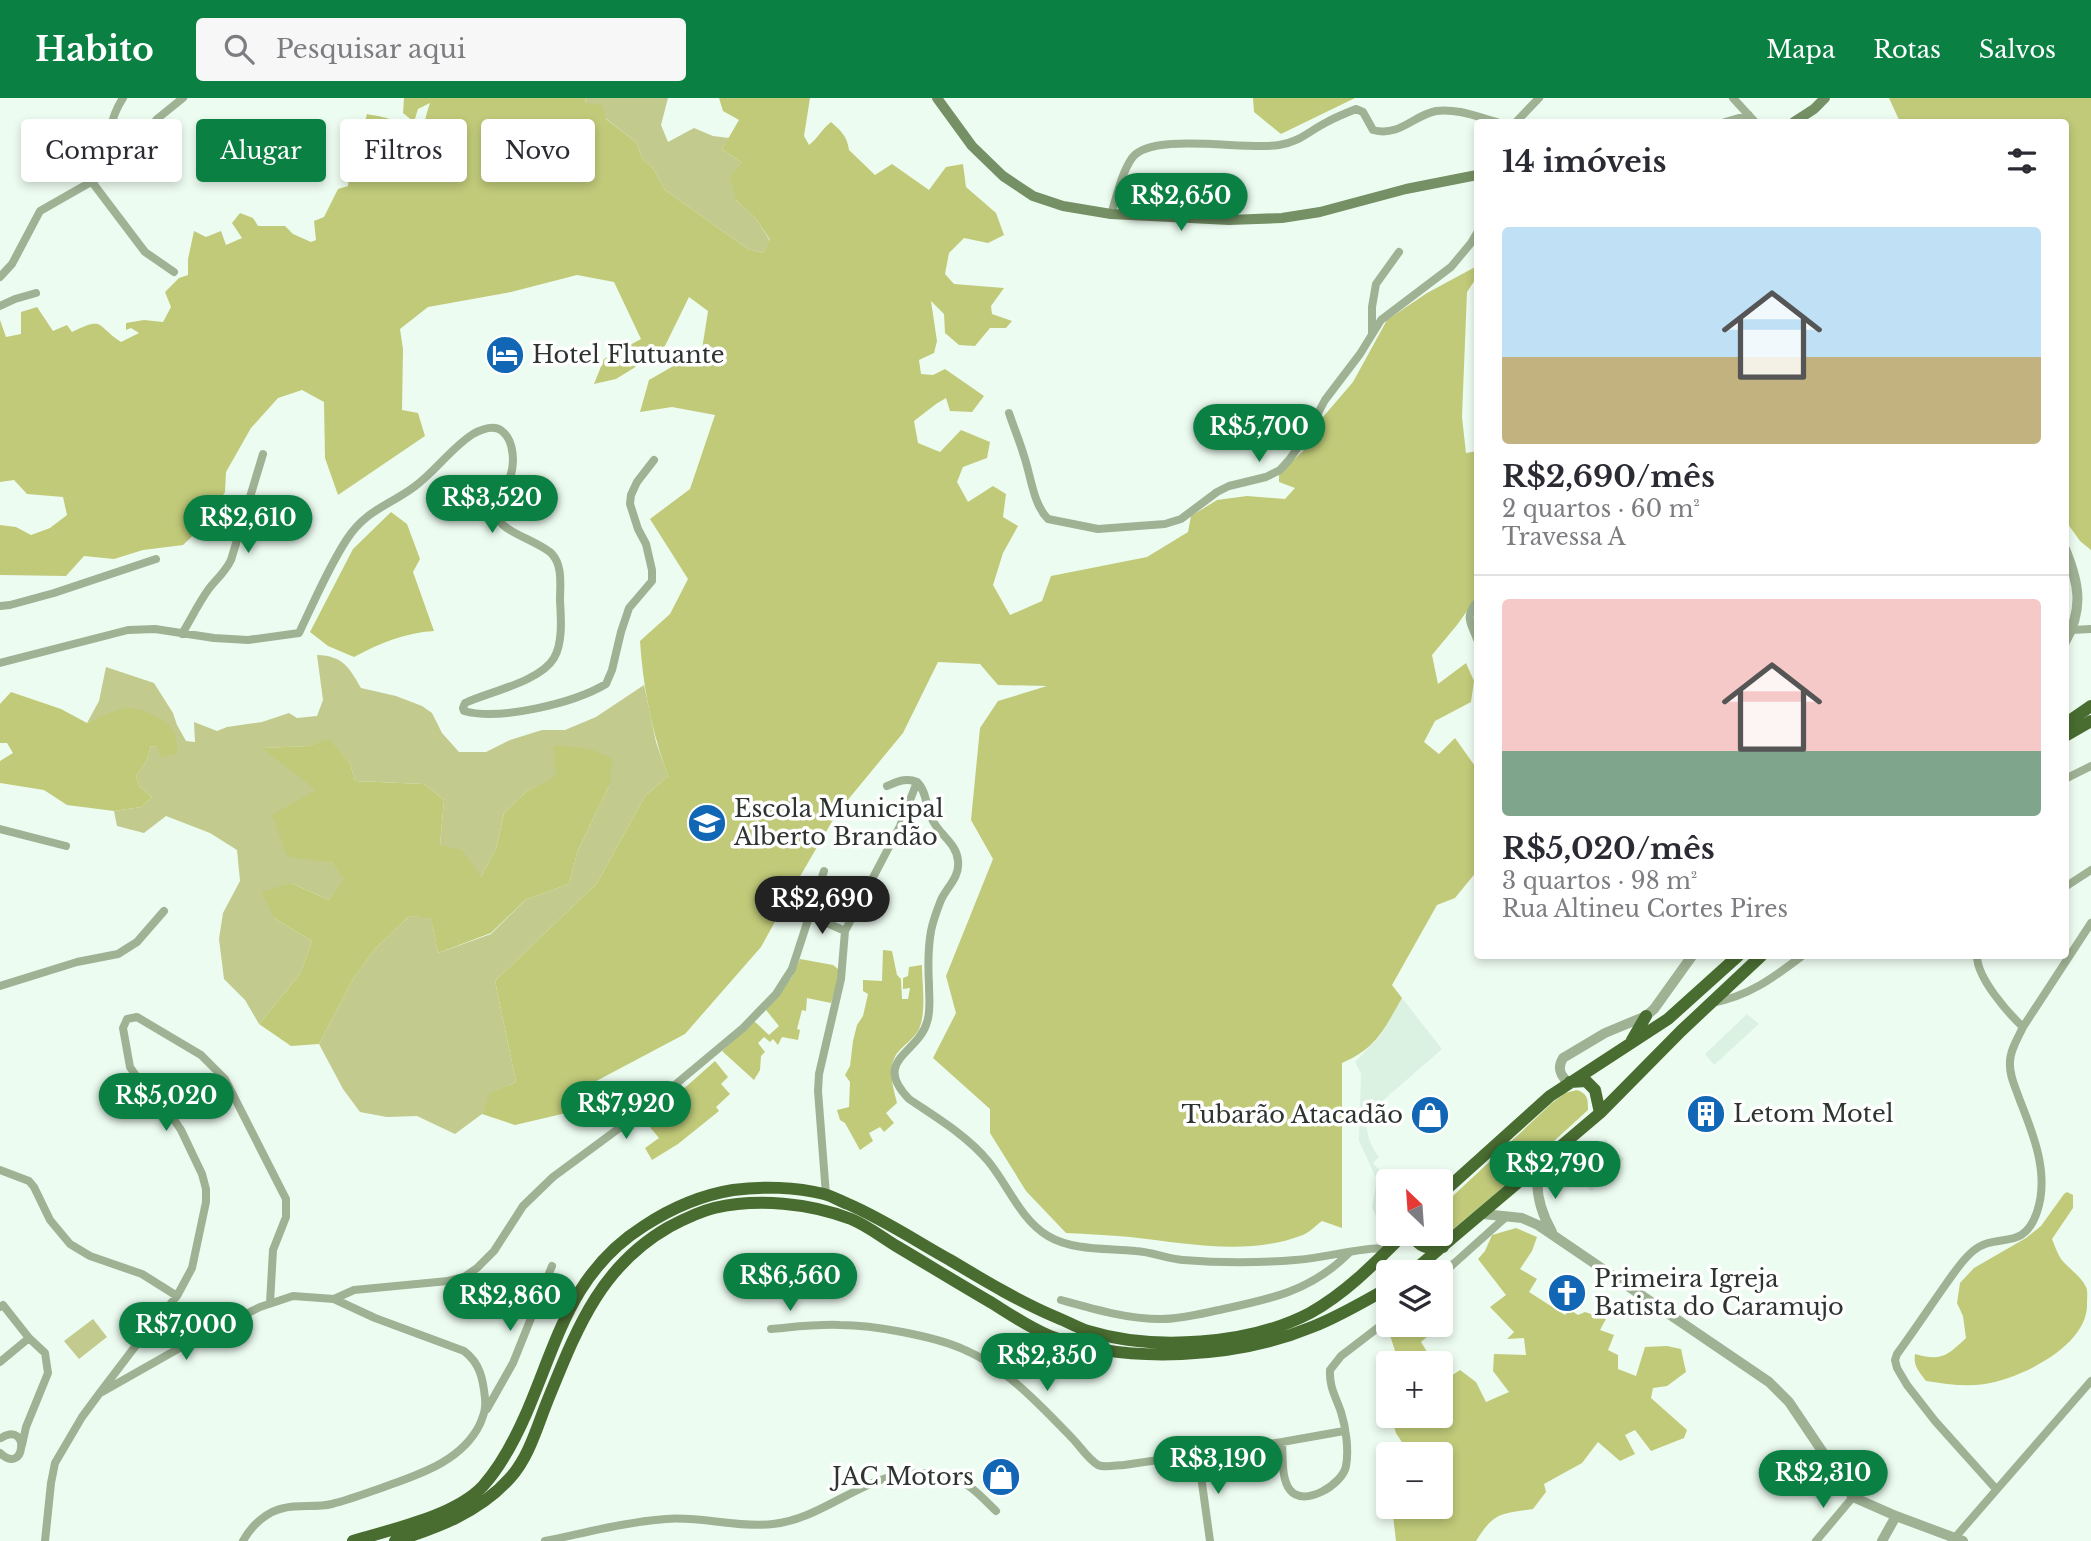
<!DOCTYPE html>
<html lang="pt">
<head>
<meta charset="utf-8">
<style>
	body { margin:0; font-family:"Libre Baskerville",serif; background:#f7f7f7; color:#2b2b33; height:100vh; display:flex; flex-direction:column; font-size:26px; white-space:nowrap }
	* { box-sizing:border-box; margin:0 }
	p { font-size:23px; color:#7c7c81 }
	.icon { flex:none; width:38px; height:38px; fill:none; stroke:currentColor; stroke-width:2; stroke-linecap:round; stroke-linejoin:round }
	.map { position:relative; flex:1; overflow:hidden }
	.panel { position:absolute; left:1474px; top:21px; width:595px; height:840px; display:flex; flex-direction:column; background:#fff; border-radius:7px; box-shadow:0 4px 10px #0003 }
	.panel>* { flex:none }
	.top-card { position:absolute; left:21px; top:21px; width:665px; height:63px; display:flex; gap:14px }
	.needle { width:46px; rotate:335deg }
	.fabs { position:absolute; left:1376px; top:1071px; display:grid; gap:14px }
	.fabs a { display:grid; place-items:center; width:77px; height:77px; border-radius:7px; background:#fff; box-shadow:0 4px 10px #0003; font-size:35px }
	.price { position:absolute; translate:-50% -60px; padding:0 16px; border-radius:24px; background:#0b8043; color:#fff; font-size:23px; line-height:46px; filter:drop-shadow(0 2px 4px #0008) }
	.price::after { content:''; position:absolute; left:50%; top:42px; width:21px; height:16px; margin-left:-10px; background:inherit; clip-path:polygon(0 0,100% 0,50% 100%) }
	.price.selected { background:#222; color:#fff }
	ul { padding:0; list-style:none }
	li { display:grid; align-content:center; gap:14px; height:371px; padding:0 28px }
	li+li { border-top:2px solid #e1e1e2 }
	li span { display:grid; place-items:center; height:217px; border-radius:7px; color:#555 }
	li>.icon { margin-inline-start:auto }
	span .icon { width:126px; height:126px; fill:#fffc; stroke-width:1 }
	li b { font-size:30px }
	h2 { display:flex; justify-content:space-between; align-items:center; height:84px; padding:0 28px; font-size:30px }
	.tag { padding:0 24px; border-radius:7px; background:#fff; box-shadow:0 4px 10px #0003; font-size:24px; line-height:63px }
	.tag.selected { background:#0b8043; color:#fff }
	header { display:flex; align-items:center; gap:42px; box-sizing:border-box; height:98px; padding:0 35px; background:#0b8043; color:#fff }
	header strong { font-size:33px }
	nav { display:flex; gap:38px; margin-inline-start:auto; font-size:24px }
	.search { width:490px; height:63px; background:#f7f7f7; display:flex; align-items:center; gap:18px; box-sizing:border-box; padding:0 24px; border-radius:7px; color:#7c7c81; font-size:26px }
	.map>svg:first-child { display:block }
	.built { fill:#dbf1e1 }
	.green { fill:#c2ca8d }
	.forest { fill:#c0ca79 }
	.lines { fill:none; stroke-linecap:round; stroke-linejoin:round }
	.minor { stroke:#9fb294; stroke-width:8 }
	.tertiary { stroke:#9fb294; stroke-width:10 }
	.secondary { stroke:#759064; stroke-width:10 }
	.trunk { stroke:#496c30; stroke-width:12 }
	.labels { text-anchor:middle; stroke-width:7; stroke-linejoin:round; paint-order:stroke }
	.poi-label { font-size:24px; fill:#2e3430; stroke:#fff; text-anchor:start }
</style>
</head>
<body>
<header>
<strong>Habito</strong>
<div class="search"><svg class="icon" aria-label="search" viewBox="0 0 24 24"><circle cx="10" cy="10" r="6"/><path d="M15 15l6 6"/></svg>Pesquisar aqui</div>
<nav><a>Mapa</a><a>Rotas</a><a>Salvos</a></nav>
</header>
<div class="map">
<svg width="2091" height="1443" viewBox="0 0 2091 1443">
	<rect width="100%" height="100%" fill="#edfcf1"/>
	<path class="built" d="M1402,900L1442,951L1364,1019L1369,1041L1375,1054L1379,1059L1373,1065L1389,1083L1388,1108L1376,1118L1372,1109L1377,1082L1359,1043L1361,976L1355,964L1380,938Z
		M1747,916L1759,926L1714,967L1705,956Z
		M1605,1041L1624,1061L1591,1093L1571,1072Z"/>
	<path class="green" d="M585,0H668L661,27L668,44L694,30L713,38L729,40L722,51L742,65L736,102L757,122L770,143L763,155L748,151L665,92L653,70L642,60L636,44L586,5Z
		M317,557C343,558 349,569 361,590L396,598L422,608L432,615L442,635L459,654H486L510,642L542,632H565L596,619L644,587L656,644L668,678L645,698L597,785L495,883L516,984L491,995L482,1016L455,1036L417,1018L387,1019L360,1014L343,991L319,946L353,881L375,851L409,818L431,819L438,855L491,836L525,802L569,786L578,752L609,688L556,679L527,693L504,715L496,751L481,779L440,747L444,702L424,686L355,683L350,665L329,642L308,648L263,650L317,692L331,764L345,781L329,802L291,785L274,820L312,843L300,876L259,926L245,902L224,881L219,841L223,815L240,783L237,752L210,735L166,718L144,735L117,728L114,713L141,709L152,699L140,689L136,678L147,662L151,648L157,649L165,624C127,605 125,610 87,625L99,603L106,569L154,585L173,615L177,627L186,643L195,644L194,624L217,633L227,629L262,624L289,615L297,620L317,618L323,602Z
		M93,1221L107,1239L79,1261L64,1243Z"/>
	<path class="forest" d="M404,0H585L586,5L602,7L606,21L636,44L642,60L653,70L665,92L748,151L763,155L770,142L757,122L736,102L730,78L742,65L722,51L739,22L723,13L719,0H810L804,38L809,47C818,40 822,31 831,24C841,33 847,38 849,52L875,77L892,66L929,92L946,69L963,66L966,89L996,115L1004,137L988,145L964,140L949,155L945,176L954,186L1004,190L991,208L992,216L1012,223L1006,230H990L975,248L959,247L945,235L944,216L931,203L937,243L934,255L919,262L921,276L933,277L945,271L984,298L972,314L950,313L946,300L936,306L914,323L918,345L940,354L961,332L990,344L987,360L963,369L957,384L968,404L993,388L1006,396L1003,419L1018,428L1003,455L993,487L1010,517L1042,503L1051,478L1147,459L1188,434L1191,418L1217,402L1247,398L1285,401L1295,390L1279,384V376L1305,351L1317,326L1353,284L1387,222L1427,195L1477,168V179L1467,194L1462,319L1466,355L1477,353V499L1457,527L1432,557L1438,586L1466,565L1474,583L1471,604L1435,623L1424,644L1439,656L1455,640L1477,671V773L1455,800L1437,807L1392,887L1402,900C1384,931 1377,950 1342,965V1130L1322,1123C1315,1128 1308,1136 1300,1138C1246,1158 1185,1145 1130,1139C1109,1137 1087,1136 1066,1135L1026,1093L990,1035V1011L933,960L956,915L946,878L993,761L971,722L980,630L998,603L1047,588L998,587L980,566L938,564L903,635L837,715L795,787L761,849L685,936L585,989L579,1012L515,1027L482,1016L490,995L516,984L495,883L597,785L645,698L668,678C652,634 643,590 640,543L670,516L688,481L650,421L690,391L715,317L672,309L640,314L649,282L682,263L700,264L708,213L689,199L663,252L616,281L594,286L604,261L641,241L614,184L577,177L511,194L428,209L400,231L403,251L402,312L418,315L425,338L338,397L325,360L324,304L302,292L278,300L251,330L226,374L225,394L205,426L183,447L143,452L114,461L84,458L66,478L0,477V427L16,429L31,437L50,430L67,417L63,399L27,396L14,382L0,384V222L6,239L21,236V214L37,209L53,233L67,227L72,234C104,218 96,227 121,244L139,235L131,230L126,232V225L144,222L163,224L171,209L165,194L179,180L188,177V161L194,133L206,139L221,133L226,147L242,140L232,125L240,115L253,120L258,128H285L293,136L311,144L316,142L314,123L324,119L338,91L348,88C350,64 353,63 373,51L371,44L362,34L367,16C385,20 398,18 402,39L414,44L421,52L420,73L428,76L429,65L447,56L446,47C421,36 422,29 430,5L418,11L414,24L403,15Z
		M1253,0H1355L1281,36L1254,14Z
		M1889,0H2091V452L2080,443L2065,422V24H1900Z
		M391,414L407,426L420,461L413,474L434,533C404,535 380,545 354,559L328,548L310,534L353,451Z
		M11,594L61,611L87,625C99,620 112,613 124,610C137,608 168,621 174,633C177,640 177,648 177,656L161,659L157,649L151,648L147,662L136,678L140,689L152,699L141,709L114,713L67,707L44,692L0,685V663L13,655L7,645H0V606Z
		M329,641L350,665L355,683L424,686L444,702L440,747L462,752L481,779L496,751L504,715L527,693L556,678L554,647L590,651L613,661L609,688L578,752L569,786L525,802L491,835L438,855L431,820L409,818L375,851L353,881L319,946L291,948L259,926L300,876L312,843L274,820L262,794L291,785L329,802L344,781L331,764L287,759L272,717L316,692L262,650L308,648Z
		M883,852L892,853L897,877L901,881L902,901H908L910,890L903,891V880L908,878L909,869L922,867C922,886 927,916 918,933C914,940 905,946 899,953C886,967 893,989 897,1005L886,1015L894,1025L884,1034L880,1029L869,1035L873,1043L860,1052L845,1025L840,1022L837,1012L849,1009L850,984L845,977L850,968L853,943L857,927L863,918L868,896L863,893V882L882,883Z
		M800,861L833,867L838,871L839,880L831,905L807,900L806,913L802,912L797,931L800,932L798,942L782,939L778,947L773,941L770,944L764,939L758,945L765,954L761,958L760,972L754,982L722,953L754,923L769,937L779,928L766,912L792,879Z
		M715,963L728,979L721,986L730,996L716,1009L719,1013L678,1046L652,1062L645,1050L659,1040L644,1022L671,1002Z
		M1577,992C1588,996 1588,1001 1588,1012L1508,1085L1445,1138L1432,1145L1425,1142L1421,1136H1440V1110L1552,1005L1565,995Z
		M2067,1094L2073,1097V1110L2052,1141C2055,1148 2057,1155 2061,1161C2068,1170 2081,1178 2086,1189C2088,1193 2087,1200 2087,1205C2089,1248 2021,1280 1985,1286C1965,1289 1946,1286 1926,1283C1919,1273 1913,1268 1915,1256C1941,1263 1946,1259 1966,1240L1963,1218L1957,1205L1960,1185L1974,1170L2026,1140L2041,1128L2064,1096Z
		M1516,1130L1537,1139L1532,1153L1520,1171L1537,1181L1529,1194L1565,1217L1569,1211L1578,1217L1585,1214L1606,1221L1600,1232L1614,1237L1608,1252L1618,1257V1271L1636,1278L1645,1249L1667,1248L1681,1251L1686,1274L1667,1288L1653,1290L1651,1300L1687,1332L1684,1340L1651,1353L1635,1332L1625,1337L1635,1356L1620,1363L1598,1344L1582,1365L1544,1386L1546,1394L1533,1411C1501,1416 1494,1414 1476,1443H1396L1392,1409H1440V1356H1406L1407,1352L1396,1335L1391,1318H1440V1275L1445,1282L1460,1272L1476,1284L1486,1304L1509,1294L1493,1273L1494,1256L1526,1257L1524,1240L1507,1241L1514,1234L1490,1209L1506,1197L1478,1161L1485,1153L1492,1137Z
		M1440,1223L1442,1226L1421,1244L1434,1265H1399L1387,1228L1388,1227H1440Z"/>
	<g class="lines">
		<path class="minor" d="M1733,0L1755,24
			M1516,24L1539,0
			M1725,24L1749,17
			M105,76C107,51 108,22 123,0
			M92,84L145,154L174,174
			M1111,116C1117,98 1121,76 1132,60C1152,33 1247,53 1279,47C1300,44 1309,33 1327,24C1336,19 1346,15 1356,11L1363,14L1373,32C1400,39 1412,18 1436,13C1457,10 1478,19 1497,24
			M0,179L12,166L40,113L105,76L142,39L157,21L183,0
			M0,208L15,201L36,195
			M1372,236V209L1376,186L1399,154
			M1009,315C1014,330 1020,344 1024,358C1031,378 1033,406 1048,421L1098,431L1165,426L1181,421L1217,394L1229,388L1266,379L1280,372L1289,362L1306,338L1325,302L1360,256L1381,222L1451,169L1471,145L1477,135
			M1477,504C1464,519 1471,525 1477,541
			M0,508L10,507L54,495L156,461
			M2072,532L2091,531
			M182,536C191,521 198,506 208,492C216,481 224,476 231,462L263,356
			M0,565L128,532L155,531L214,540L248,542L299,535C314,504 328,470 347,441C366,412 388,408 414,389C435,374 451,350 473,336C482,331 495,326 503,334C514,343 515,366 510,379C504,393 489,406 499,422C506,435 540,444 552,456C563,468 560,488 560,502C561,520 563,545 554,560C540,584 488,594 465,605L463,610L464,613C500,623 574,605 606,586L612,572L621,534L629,510L652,483V472L646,446L638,431L630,406L631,397L637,384L654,362
			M2065,681L2091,668
			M917,684C927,693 926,711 933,723C940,737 957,746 958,763C960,779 947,789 941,802C937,812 933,823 931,833C928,850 928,869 929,887C929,899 931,913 927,924C919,955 871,962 909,1001C937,1020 966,1037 988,1063C1008,1087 1020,1121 1048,1138C1073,1153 1108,1150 1136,1153C1152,1154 1168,1161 1183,1162C1220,1165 1258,1165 1295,1162C1327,1160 1358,1149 1390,1150
			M887,688C897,684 906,679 917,684
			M0,731L66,748
			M2065,789L2091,772
			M809,817L845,833
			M1977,858C1977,880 2008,915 2023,929
			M0,888L77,864L118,856L137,844L164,813
			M1712,905C1749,898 1773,880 1802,858
			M0,1072L29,1083L34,1089L50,1122L70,1146L90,1158L142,1176L177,1198
			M826,1097L818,993L819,976L841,881L845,833L900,728L917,684
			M1440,1178L1507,1118
			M334,1201L354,1192L448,1183L464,1179L477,1170L494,1153L523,1108L553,1079L652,1006L743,930L776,896L792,871L824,773
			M1061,1202C1093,1211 1127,1221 1161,1221C1181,1221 1200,1216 1219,1212C1271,1201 1311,1193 1349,1155
			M0,1209L3,1207L29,1240L45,1255L48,1275L26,1329L22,1347
			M771,1231C794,1229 817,1226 840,1227C873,1227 935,1238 965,1252C1005,1269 1042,1309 1072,1340C1080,1348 1088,1361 1098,1367C1105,1370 1117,1367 1124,1367L1282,1344L1344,1333
			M0,1264L29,1240
			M102,1294L192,1243L260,1209L293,1198L334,1201L375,1220L464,1253C480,1265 483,1281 485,1300C486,1311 484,1316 480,1326C462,1363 420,1376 384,1389C367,1395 349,1402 332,1406C316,1410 299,1406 284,1410C267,1413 251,1428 243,1443
			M487,1311L513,1265L552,1168
			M1282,1344C1283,1358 1281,1381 1290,1392C1304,1410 1343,1386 1346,1368C1349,1352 1346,1330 1341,1314C1336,1299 1329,1289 1330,1272L1341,1258L1388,1222
			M0,1355C25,1379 31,1322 1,1340
			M1198,1356L1210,1443
			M1996,1391L1935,1323L1907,1287L1897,1270L1895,1262L1897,1256C1914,1233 1929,1210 1946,1186C1954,1175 1962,1162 1973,1153C1997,1133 2023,1155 2037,1114C2050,1076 2033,1035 2019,1000C2015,988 2009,977 2010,964C2010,952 2018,940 2023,929L2091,825
			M45,1443L51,1385L55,1365L82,1319L99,1296L137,1246L177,1198L192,1170L206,1104V1091L202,1076L181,1032L165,1008L147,994L130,969L123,930L127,921L137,919L201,957L225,981L286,1101V1119L273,1152L270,1205
			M545,1443C584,1435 625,1424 666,1421C701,1418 738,1430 773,1426C824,1421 866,1374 918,1375C959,1375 969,1386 996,1413
			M1816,1443L1853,1399
			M1952,1443L2091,1283"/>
		<path class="tertiary" d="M2065,451C2079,485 2084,511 2065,544
			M1568,984C1560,977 1557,970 1563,960L1605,935L1646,918L1654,911L1692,858
			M1539,1068C1534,1092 1540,1113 1552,1134
			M1483,1116L1522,1120L1538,1127L1769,1284L1789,1304L1853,1399L1896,1418L1963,1443
			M1882,1443L1896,1418"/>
		<path class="secondary" d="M937,0L972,48L1003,78L1033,98L1063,108L1111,116L1229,122L1282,120L1320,114L1406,91L1477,77
			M1794,24L1814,11L1825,0"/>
		<path class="trunk" d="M2065,626L2091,608
			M2065,638L2091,623
			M1632,942L1646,918
			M1570,984L1586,983L1595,992L1600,1015
			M1440,1097L1550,998L1668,921L1738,858
			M1412,1136C1418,1150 1429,1151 1443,1149
			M1412,1174L1600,1015L1681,933L1761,858
			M353,1443C392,1431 455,1418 483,1388C502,1367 515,1341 526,1316C558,1242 571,1174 644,1128C670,1111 702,1097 733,1092C762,1088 796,1089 824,1096C832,1098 840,1103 848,1106C883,1121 916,1143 950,1162C985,1183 1020,1204 1058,1220C1068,1224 1078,1230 1088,1233C1153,1253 1249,1247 1310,1215C1346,1195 1375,1165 1404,1136
			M395,1443C437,1430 480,1414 510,1380C529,1359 537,1329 547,1304C576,1233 599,1169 669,1129C684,1121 698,1114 714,1110C758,1100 809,1105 851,1121C868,1128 883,1140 898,1149C930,1168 961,1187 992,1205C1011,1217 1030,1230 1050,1238C1127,1267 1237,1260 1312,1229C1338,1219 1363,1204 1388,1190"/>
	</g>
	<defs>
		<g id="hotel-disc" transform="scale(2.0125)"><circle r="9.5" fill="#1167b5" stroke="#fff"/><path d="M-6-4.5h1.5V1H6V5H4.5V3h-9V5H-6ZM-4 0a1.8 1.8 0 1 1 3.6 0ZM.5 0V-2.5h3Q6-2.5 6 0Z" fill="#fff"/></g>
		<g id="school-disc" transform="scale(2.0125)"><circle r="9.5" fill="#1167b5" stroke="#fff"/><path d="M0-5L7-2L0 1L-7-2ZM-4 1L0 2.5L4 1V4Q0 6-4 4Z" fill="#fff"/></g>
		<g id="building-disc" transform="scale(2.0125)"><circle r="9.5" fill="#1167b5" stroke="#fff"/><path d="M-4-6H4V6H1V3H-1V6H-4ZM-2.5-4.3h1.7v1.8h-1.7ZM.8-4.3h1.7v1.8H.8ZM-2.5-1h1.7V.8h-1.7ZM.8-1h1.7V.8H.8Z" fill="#fff"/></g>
		<g id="shop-disc" transform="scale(2.0125)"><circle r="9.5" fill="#1167b5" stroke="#fff"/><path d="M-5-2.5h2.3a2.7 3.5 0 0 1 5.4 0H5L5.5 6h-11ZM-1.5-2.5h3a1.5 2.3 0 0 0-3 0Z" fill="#fff"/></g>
		<g id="church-disc" transform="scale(2.0125)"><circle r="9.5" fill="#1167b5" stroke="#fff"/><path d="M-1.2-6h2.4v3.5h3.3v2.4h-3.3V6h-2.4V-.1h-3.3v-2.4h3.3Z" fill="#fff"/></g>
	</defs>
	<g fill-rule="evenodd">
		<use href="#hotel-disc" x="505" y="257"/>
		<use href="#school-disc" x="707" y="725"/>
		<use href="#building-disc" x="1706" y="1016"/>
		<use href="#shop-disc" x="1430" y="1017"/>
		<use href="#church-disc" x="1567" y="1195"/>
		<use href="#shop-disc" x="1001" y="1379"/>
	</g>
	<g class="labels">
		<g class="poi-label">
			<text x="532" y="265">Hotel Flutuante</text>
			<text x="734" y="719">Escola Municipal<tspan x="734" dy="28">Alberto Brandão</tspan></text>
			<text x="1733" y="1024">Letom Motel</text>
			<text x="1403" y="1025" text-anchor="end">Tubarão Atacadão</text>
			<text x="1594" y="1189">Primeira Igreja<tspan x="1594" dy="28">Batista do Caramujo</tspan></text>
			<text x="974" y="1387" text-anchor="end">JAC Motors</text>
		</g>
	</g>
</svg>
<div class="fabs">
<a><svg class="needle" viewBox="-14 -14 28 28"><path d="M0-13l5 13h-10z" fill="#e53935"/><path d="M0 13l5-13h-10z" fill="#7c7c81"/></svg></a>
<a><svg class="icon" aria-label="layers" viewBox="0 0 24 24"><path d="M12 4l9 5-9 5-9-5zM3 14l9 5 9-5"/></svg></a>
<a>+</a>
<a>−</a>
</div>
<b class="price" style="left:1181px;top:135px">R$2,650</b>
<b class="price" style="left:1259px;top:366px">R$5,700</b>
<b class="price" style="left:492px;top:437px">R$3,520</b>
<b class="price" style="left:248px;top:457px">R$2,610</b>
<b class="price selected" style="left:822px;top:838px">R$2,690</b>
<b class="price" style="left:166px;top:1035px">R$5,020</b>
<b class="price" style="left:626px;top:1043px">R$7,920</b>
<b class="price" style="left:1555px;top:1103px">R$2,790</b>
<b class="price" style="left:790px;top:1215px">R$6,560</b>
<b class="price" style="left:510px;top:1235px">R$2,860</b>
<b class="price" style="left:186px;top:1264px">R$7,000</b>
<b class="price" style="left:1047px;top:1295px">R$2,350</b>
<b class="price" style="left:1218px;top:1398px">R$3,190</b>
<b class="price" style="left:1823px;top:1412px">R$2,310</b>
<div class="top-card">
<a class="tag">Comprar</a>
<a class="tag selected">Alugar</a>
<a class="tag">Filtros</a>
<a class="tag">Novo</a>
</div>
<section class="panel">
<h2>14 imóveis<svg class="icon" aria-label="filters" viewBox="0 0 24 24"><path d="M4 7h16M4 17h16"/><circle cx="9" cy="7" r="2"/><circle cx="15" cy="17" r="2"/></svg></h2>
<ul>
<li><span style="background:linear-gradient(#bfe0f5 60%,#c2b280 0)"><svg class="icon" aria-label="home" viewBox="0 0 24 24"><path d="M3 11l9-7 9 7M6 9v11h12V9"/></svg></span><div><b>R$2,690/mês</b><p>2 quartos · 60 m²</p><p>Travessa A</p></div></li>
<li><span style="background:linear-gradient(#f6c9c9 70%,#7fa58c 0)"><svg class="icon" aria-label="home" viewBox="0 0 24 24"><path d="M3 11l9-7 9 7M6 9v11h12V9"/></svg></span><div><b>R$5,020/mês</b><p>3 quartos · 98 m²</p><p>Rua Altineu Cortes Pires</p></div></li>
</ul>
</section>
</div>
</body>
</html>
